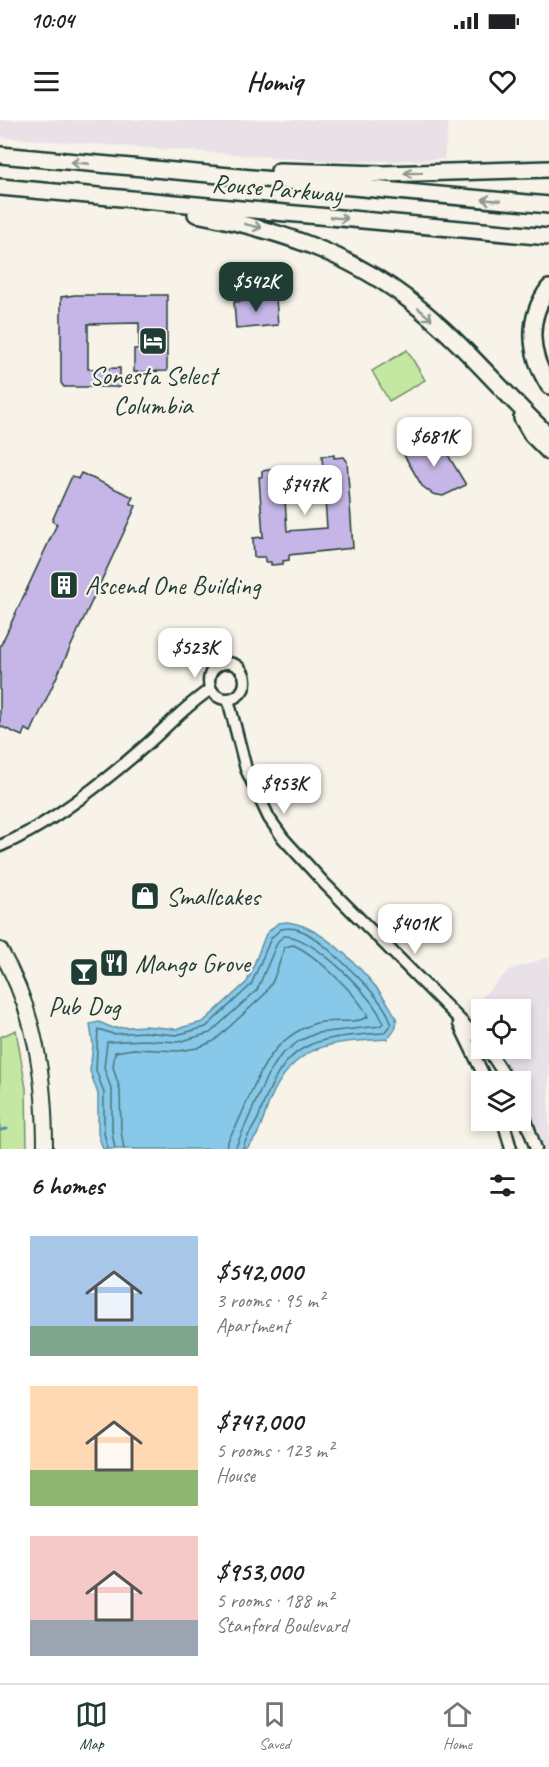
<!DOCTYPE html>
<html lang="en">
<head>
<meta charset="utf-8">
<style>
	body { margin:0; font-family:Caveat,sans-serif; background:#f2f2f2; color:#202124; height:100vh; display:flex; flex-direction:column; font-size:22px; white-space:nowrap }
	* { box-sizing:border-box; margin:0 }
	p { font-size:20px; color:#757577 }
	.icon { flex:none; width:33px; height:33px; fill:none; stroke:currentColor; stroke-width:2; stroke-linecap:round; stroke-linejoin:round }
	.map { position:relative; height:1029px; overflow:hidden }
	.side { display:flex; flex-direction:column; background:#fff; flex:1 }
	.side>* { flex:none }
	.buttons { position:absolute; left:471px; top:879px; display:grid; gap:12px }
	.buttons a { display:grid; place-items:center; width:60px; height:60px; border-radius:0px; background:#fff; box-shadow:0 3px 9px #0003; font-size:30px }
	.price { position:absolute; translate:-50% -51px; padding:0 14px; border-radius:12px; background:#fff; color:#222; font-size:20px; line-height:39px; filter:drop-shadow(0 2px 3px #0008) }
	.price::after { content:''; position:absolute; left:50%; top:36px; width:18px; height:14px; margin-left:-9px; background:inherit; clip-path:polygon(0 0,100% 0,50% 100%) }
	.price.selected { background:#1f3d34; color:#fff }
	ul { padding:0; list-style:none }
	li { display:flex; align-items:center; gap:18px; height:150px; padding:0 30px }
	li span { display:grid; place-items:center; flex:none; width:168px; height:120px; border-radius:0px; color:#555 }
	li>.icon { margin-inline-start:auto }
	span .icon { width:72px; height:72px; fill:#fffc; stroke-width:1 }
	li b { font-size:26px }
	h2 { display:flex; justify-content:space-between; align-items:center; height:72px; padding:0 30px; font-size:26px }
	.status { display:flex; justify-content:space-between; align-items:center; height:42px; padding:0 30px; background:#fff; direction:ltr }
	.status svg { height:16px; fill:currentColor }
	header { display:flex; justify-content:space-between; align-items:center; height:78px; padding:0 30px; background:#fff; font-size:27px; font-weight:700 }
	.menu { display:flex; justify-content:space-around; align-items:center; height:84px; border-top:2px solid #e0e0e0; background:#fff; font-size:16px; color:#757577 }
	.menu a { display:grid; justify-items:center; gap:3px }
	.menu .selected { color:#1f3d34 }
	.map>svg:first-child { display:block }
	.built { fill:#e8e1e8 }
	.green { fill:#c4e8a2; stroke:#72926b; stroke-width:1.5 }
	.water { fill:#88c8e8; stroke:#5e90a0; stroke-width:1.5 }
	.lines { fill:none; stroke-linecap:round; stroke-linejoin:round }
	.shore { stroke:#49757c; stroke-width:1.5 }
	.stream { stroke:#5e90a0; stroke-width:3 }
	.building { fill:#c5b6e7; stroke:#1f3d34; stroke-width:1.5 }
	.street-casing { stroke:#1f3d34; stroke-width:15 }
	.secondary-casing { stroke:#1f3d34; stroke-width:18 }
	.primary-casing { stroke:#1f3d34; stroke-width:20 }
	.street { stroke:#f7f3e8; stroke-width:10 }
	.secondary { stroke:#f7f3e8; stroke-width:14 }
	.primary { stroke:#f7f3e8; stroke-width:15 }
	.oneway { stroke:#8b988e }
	.labels { text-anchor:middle; stroke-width:4.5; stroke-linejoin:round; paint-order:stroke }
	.street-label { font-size:26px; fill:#1f3d34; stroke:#f7f3e8 }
	.poi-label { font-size:26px; fill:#1f3d34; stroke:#f7f3e8; text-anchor:start }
</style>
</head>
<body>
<div class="status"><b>10:04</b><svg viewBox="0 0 49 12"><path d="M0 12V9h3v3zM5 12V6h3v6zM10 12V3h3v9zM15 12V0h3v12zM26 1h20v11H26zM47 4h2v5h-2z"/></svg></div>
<header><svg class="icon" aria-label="menu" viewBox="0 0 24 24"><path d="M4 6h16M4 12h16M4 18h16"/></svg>Homiq<svg class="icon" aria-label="heart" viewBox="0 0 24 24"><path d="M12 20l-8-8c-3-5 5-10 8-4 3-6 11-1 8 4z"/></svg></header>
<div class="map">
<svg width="549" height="1029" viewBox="0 0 549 1029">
	<rect width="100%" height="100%" fill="#f7f3e8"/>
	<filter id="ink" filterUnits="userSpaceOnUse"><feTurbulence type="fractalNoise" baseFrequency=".0167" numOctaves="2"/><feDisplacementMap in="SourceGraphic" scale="12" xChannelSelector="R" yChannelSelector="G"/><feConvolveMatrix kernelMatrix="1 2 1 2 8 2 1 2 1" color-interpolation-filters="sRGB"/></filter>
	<g filter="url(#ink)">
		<path class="built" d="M0,0H449L444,39L381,41H325L0,17Z
			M549,837V1029H537L528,986L521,974L520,962L513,961L492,929L520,928V890H482L481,911L469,890L509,850Z"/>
		<path class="green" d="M407,230L425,260L389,281L372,251Z
			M16,910L26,968L27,1029H0V917Z"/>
		<path class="water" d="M287,802C326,806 378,863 396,897C398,907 394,912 387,919C331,922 294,923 270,980C263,998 261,1015 246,1029H103L98,1014V974L90,951L93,925L90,904L99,902L113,908L145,906L176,909L203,902L247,862L266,814L278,803Z"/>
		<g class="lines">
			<path class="shore" d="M108,1029L104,1013V973L96,950L98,909L113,914L144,912L176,915L206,907L251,865L271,818L281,809C290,807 300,809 308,814C328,826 389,882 391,904L384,913C309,918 285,921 259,996C255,1007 244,1019 243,1029
				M115,1029L112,1012V971L104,948L107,922L144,920L178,922L210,913L257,870L278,821L284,816C311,814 376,878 383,903L380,906L317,913L299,921L281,935L267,956L235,1029
				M124,1029L121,1011L120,970L113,947L115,932L133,929L179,931L197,928L214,921L264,875L273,861L285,827L293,825C314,833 360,877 368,897C353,905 330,898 313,904C267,921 257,960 239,1000C235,1011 227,1017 226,1029"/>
			<path class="stream" d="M0,1010L7,1009"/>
		</g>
		<path class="building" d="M75,175H167V251L134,252V229H139V203L88,204V249L120,248V267H64L61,263V177Z
			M276,178L278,205L236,209L234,182Z
			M423,321L439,325L445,330L466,365L443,376L433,374L422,366L401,330Z
			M334,335V338L344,337L347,341L353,428L289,435V440L283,441V444L271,445V442H265V437H254L253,418L263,417L259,357H262V351L283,348L287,411L327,408L322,336Z
			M81,353L133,377L130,383L136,386L31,612L25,609L22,616L0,606V527L57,404L52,401L72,356L78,359Z"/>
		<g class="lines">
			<g class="street-casing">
				<path id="street" d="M209 561a18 18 0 1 1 36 0a18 18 0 1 1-36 0Z
					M228,579L246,649L269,698L283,718L324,763L482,922
					M0,726C50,705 104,662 145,626C168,606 185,586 211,569
					M459,904L487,962
					M487,928L509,962
					M520,983L536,1029
					M503,1000L511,1029"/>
			</g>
			<g class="secondary-casing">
				<path id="secondary" d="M0,830C36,892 45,959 45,1029"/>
			</g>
			<g class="primary-casing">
				<path id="primary" d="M0,35L549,85
					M279,51L383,54L549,49
					M0,67L549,117
					M196,94C274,109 345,131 409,180C460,219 502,272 549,316
					M549,168C526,199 529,234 549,266
					M522,298L532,315L549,332"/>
			</g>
			<use href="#street" class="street"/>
			<use href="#secondary" class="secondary"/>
			<use href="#primary" class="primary"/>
		</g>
		<defs><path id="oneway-shaft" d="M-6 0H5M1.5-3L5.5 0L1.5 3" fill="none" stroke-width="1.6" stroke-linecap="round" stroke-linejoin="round" transform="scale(1.5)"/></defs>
		<g class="oneway">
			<use href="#oneway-shaft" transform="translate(80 43) rotate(-175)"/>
			<use href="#oneway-shaft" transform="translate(413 53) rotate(179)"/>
			<use href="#oneway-shaft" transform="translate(491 80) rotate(-175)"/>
			<use href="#oneway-shaft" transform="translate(339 98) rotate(5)"/>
			<use href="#oneway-shaft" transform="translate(253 106) rotate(14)"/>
			<use href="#oneway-shaft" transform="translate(425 194) rotate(40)"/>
		</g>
	</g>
	<defs>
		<g id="hotel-square" transform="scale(1.5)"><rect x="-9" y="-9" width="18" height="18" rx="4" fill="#1f3d34" stroke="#f7f3e8"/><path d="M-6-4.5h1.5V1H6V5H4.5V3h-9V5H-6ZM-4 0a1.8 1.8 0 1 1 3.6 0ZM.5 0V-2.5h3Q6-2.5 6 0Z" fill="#fff"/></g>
		<g id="building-square" transform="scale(1.5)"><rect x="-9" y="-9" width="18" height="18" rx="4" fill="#1f3d34" stroke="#f7f3e8"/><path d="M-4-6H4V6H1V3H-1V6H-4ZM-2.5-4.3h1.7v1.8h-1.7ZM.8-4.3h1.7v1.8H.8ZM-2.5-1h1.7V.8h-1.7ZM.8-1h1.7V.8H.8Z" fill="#fff"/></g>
		<g id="shop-square" transform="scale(1.5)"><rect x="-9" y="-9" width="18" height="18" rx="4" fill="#1f3d34" stroke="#f7f3e8"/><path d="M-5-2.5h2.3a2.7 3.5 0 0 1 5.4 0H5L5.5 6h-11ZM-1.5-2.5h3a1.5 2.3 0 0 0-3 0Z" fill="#fff"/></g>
		<g id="restaurant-square" transform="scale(1.5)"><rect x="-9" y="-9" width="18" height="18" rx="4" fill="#1f3d34" stroke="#f7f3e8"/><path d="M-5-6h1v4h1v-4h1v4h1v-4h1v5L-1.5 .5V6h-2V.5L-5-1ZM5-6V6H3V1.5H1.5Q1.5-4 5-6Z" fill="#fff"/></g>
		<g id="bar-square" transform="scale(1.5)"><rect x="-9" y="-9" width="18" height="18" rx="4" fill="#1f3d34" stroke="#f7f3e8"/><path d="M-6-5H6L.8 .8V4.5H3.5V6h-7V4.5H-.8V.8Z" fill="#fff"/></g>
	</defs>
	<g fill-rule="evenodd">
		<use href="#hotel-square" x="153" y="221"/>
		<use href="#building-square" x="64" y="465"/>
		<use href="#shop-square" x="145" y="776"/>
		<use href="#restaurant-square" x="114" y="843"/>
		<use href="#bar-square" x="84" y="852"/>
	</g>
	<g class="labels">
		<g class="street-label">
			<text transform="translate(277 68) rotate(5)" y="9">Rouse Parkway</text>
		</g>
		<g class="poi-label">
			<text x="153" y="264" text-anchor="middle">Sonesta Select<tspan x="153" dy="30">Columbia</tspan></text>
			<text x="85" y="474">Ascend One Building</text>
			<text x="166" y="785">Smallcakes</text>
			<text x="135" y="852">Mango Grove</text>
			<text x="84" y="895" text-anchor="middle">Pub Dog</text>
		</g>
	</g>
</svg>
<div class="buttons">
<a><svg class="icon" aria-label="locate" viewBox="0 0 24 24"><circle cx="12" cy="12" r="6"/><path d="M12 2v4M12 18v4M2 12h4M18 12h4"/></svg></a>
<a><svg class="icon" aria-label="layers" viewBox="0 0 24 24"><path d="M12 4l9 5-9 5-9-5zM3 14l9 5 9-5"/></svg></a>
</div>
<b class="price selected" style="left:256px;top:193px">$542K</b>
<b class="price" style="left:434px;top:348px">$681K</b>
<b class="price" style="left:305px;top:396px">$747K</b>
<b class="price" style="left:195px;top:559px">$523K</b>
<b class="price" style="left:284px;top:695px">$953K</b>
<b class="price" style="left:415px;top:835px">$401K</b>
</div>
<section class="side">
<h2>6 homes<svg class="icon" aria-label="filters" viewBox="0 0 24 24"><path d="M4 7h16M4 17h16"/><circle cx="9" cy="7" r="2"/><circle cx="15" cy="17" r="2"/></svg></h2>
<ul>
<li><span style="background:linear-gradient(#a9c7e8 75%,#7fa58c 0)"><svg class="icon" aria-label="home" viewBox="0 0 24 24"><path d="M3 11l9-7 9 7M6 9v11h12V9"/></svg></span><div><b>$542,000</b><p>3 rooms · 95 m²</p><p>Apartment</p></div></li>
<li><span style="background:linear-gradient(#ffd9b3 70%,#8fb573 0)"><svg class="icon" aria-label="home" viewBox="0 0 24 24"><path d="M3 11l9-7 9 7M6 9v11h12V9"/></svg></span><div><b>$747,000</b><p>5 rooms · 123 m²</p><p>House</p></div></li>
<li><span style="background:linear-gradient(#f6c9c9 70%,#9aa5b1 0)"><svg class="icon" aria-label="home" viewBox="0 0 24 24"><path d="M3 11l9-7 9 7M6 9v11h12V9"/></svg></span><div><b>$953,000</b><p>5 rooms · 188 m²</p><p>Stanford Boulevard</p></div></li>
</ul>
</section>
<nav class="menu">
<a class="selected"><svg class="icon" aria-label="map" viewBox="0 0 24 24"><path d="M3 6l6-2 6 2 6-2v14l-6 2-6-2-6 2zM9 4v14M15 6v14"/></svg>Map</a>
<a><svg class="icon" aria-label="saved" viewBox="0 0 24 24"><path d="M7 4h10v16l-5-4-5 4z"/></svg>Saved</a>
<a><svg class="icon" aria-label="home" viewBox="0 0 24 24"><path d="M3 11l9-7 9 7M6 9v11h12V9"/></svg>Home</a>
</nav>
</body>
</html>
